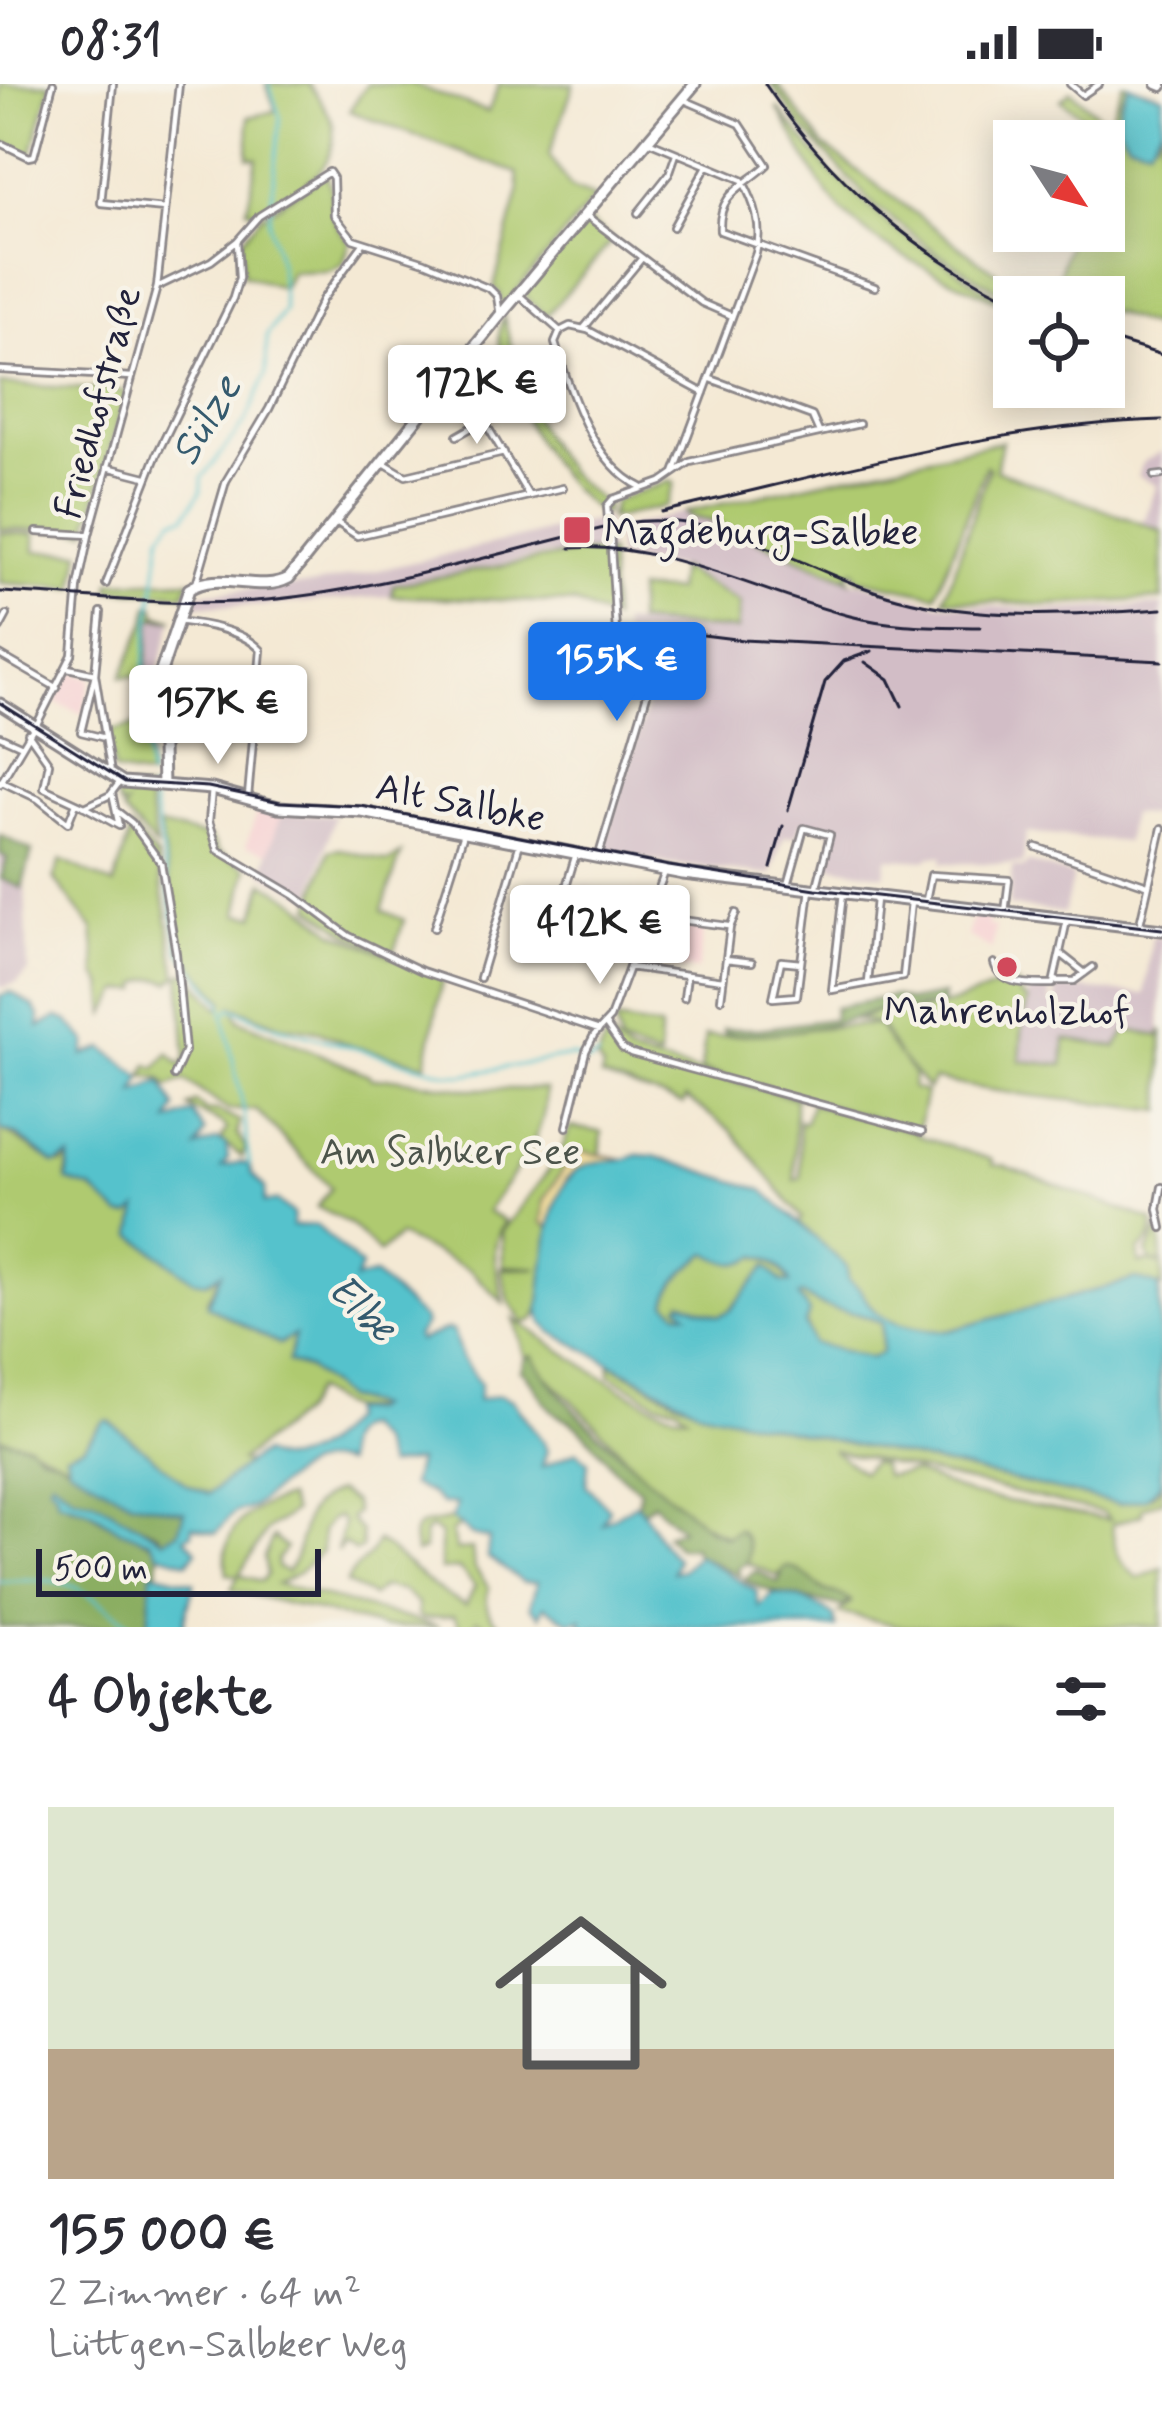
<!DOCTYPE html>
<html lang="de">
<head>
<meta charset="utf-8">
<style>
	body { margin:0; font-family:Mynerve,sans-serif; background:#f7f7f7; color:#2b2b33; height:100vh; display:flex; flex-direction:column; font-size:45px; white-space:nowrap }
	* { box-sizing:border-box; margin:0 }
	p { font-size:39px; color:#7c7c81 }
	.icon { flex:none; width:66px; height:66px; fill:none; stroke:currentColor; stroke-width:2; stroke-linecap:round; stroke-linejoin:round }
	.map { position:relative; height:1543px; overflow:hidden }
	.drawer { display:flex; flex-direction:column; background:#fff; flex:1 }
	.drawer>* { flex:none }
	.needle { width:78px; rotate:126deg }
	.buttons { position:absolute; left:993px; top:36px; display:grid; gap:24px }
	.buttons a { display:grid; place-items:center; width:132px; height:132px; border-radius:0px; background:#fff; box-shadow:0 6px 30px #0003; font-size:60px }
	.scale { position:absolute; left:36px; bottom:30px; width:285px; box-sizing:border-box; padding-left:12px; border:6px solid #22223b; border-top:0; font-size:33px; line-height:42px; white-space:nowrap; color:#22223b; -webkit-text-stroke:9px #f7f3e8; paint-order:stroke }
	.price { position:absolute; translate:-50% -102px; padding:0 27px; border-radius:12px; background:#fff; color:#222; font-size:39px; line-height:78px; filter:drop-shadow(0 3px 6px #0008) }
	.price::after { content:''; position:absolute; left:50%; top:72px; width:36px; height:27px; margin-left:-18px; background:inherit; clip-path:polygon(0 0,100% 0,50% 100%) }
	.price.active { background:#1a73e8; color:#fff }
	ul { padding:0; list-style:none }
	li { display:grid; align-content:center; gap:24px; height:636px; padding:0 48px }
	li span { display:grid; place-items:center; height:372px; border-radius:0px; color:#555 }
	li>.icon { margin-inline-start:auto }
	span .icon { width:216px; height:216px; fill:#fffc; stroke-width:1 }
	li b { font-size:51px }
	h2 { display:flex; justify-content:space-between; align-items:center; height:144px; padding:0 48px; font-size:51px }
	.status { display:flex; justify-content:space-between; align-items:center; height:84px; padding:0 60px; background:#fff; direction:ltr }
	.status svg { height:33px; fill:currentColor }
	.map>svg:first-child { display:block }
	.built { fill:#f7cfd2 }
	.industrial { fill:#d2bdc6 }
	.green { fill:#afca70; stroke:#687656; stroke-width:3; fill-rule:evenodd }
	.forest { fill:#8bae62; stroke:#56684e; stroke-width:3 }
	.sand { fill:#eeda9e; stroke:#887e6c; stroke-width:3 }
	.water { fill:#55c2cc; stroke:#3c7284; stroke-width:3; fill-rule:evenodd }
	.lines { fill:none; stroke-linecap:round; stroke-linejoin:round }
	.stream { stroke:#55c2cc; stroke-width:3 }
	.minor-casing { stroke:#8b8688; stroke-width:10 }
	.tertiary-casing { stroke:#8b8688; stroke-width:14 }
	.secondary-casing { stroke:#8b8688; stroke-width:15 }
	.minor { stroke:#fff; stroke-width:4.5 }
	.tertiary { stroke:#fff; stroke-width:8 }
	.secondary { stroke:#fff; stroke-width:9 }
	.tram { stroke:#22223b; stroke-width:3 }
	.rail { stroke:#22223b; stroke-width:3 }
	.minor-bridge-casing { stroke:#8b8688; stroke-width:10; stroke-linecap:butt }
	.minor-bridge { stroke:#fff; stroke-width:4.5 }
	.poi-dot { fill:#d1495b; stroke:#f7f3e8; stroke-width:4.5 }
	.labels { text-anchor:middle; stroke-width:9; stroke-linejoin:round; paint-order:stroke }
	.street-label { font-size:39px; fill:#22223b; stroke:#f7f3e8 }
	.poi-label { font-size:39px; fill:#22223b; stroke:#f7f3e8; text-anchor:start }
	.park-label { font-size:39px; fill:#4c544b; stroke:#f7f3e8 }
	.water-label { font-size:42px; font-style:italic; fill:#345a6e; stroke:#f7f3e8 }
</style>
</head>
<body>
<div class="status"><b>08:31</b><svg viewBox="0 0 49 12"><path d="M0 12V9h3v3zM5 12V6h3v6zM10 12V3h3v9zM15 12V0h3v12zM26 1h20v11H26zM47 4h2v5h-2z"/></svg></div>
<div class="map">
<svg width="1162" height="1543" viewBox="0 0 1162 1543">
	<rect width="100%" height="100%" fill="#f7f3e8"/>
	<filter id="ink" filterUnits="userSpaceOnUse"><feTurbulence type="fractalNoise" baseFrequency=".00833" numOctaves="2"/><feDisplacementMap in="SourceGraphic" scale="24" xChannelSelector="R" yChannelSelector="G"/><feConvolveMatrix kernelMatrix="1 2 1 2 8 2 1 2 1" color-interpolation-filters="sRGB"/></filter>
	<filter id="wash" filterUnits="userSpaceOnUse"><feTurbulence type="fractalNoise" baseFrequency=".004" numOctaves="4" result="noise"/><feDisplacementMap in="SourceGraphic" scale="48" xChannelSelector="R" yChannelSelector="G"/><feGaussianBlur stdDeviation="2.7" result="paint"/><feColorMatrix in="noise" values="0 0 0 0 0 0 0 0 0 0 0 0 0 0 0 0 0 1.4 0 .05"/><feComposite in="paint" operator="in"/></filter>
	<g filter="url(#wash)">
		<rect width="100%" height="100%" fill="#f4e9d4"/>
		<path class="built" d="M71,588L91,594L83,630L54,618Z
			M258,724L281,730L269,769L246,762Z
			M974,830L989,832L988,842L995,843L992,866L967,852Z
			M662,838L704,843L698,886L638,878L647,855Z"/>
		<path class="industrial" d="M1162,367V447L1143,440L1157,401L1138,392L1143,378Z
			M685,428L687,432L711,437L850,496L938,519L1047,526L1162,521V732L1130,730L1126,758L1026,749L1023,780L942,779L943,772H931L926,776L887,774L885,791L831,782L834,748L801,739L797,752L784,753L771,791L669,780L603,766L668,552L622,550V539L736,546L740,519L699,493L679,484L618,474L615,446Z
			M606,434L609,468L545,471L394,501L391,512L256,522L190,521L185,525L190,510L317,500Z
			M153,534L173,536L153,602L145,601Z
			M281,730L335,731L311,814L262,789Z
			M0,751L32,767L25,794L28,887L17,899L0,904Z
			M1028,778L1073,792L1064,829L1009,822L1012,783L1024,784Z
			M584,803L645,816L638,843L577,823Z
			M1152,852L1162,854L1160,952L1117,963L1066,955L1063,982L1019,976L1029,904H1050L1051,920L1056,921V903L1145,910Z"/>
		<path class="green" d="M0,0H51L31,71L0,57Z
			M266,0H309C316,11 331,29 333,41C339,93 291,106 253,132L254,127L247,125L257,74L248,73L249,33L276,27Z
			M367,0H412L488,28L499,0H574L549,71L571,104L595,113L502,224L500,209L494,203L519,108L517,89L349,27Z
			M771,0H777L823,61L978,176L1036,213L1005,211L936,168L875,122L802,44Z
			M1123,0L1129,1L1121,16L1156,55L1162,41V246L1104,226V213H1065L1053,209L1072,147H1104V62L1109,52L1061,16L1071,7L1108,39Z
			M777,23L829,86L893,144L1014,224C956,197 878,170 836,120C812,92 796,54 777,23Z
			M326,90C340,119 318,123 350,158L343,180L329,187L291,188L283,204L243,191L241,157L260,133Z
			M587,136L613,156L546,232L527,215L525,207Z
			M504,232C520,304 539,377 606,420L605,430C560,414 479,277 504,232Z
			M0,300L126,307L87,447L0,445Z
			M1002,357L996,386L1162,447V515L1044,521L944,515L989,384L986,382L936,511L859,495L854,486L847,490L850,496L711,437L687,432L685,428Z
			M670,397L674,399L666,422L610,435L614,417Z
			M0,449L35,450V467L81,468L75,504L0,499Z
			M580,468L609,469L612,536L574,519L392,512L393,501Z
			M679,484L740,519L737,546L637,539V506L676,507Z
			M190,496L184,510L110,506L111,498Z
			M149,522H154L157,531L174,535L152,534L144,601L154,603L155,614H145V636H140L138,592L121,593L146,538Z
			M144,639L150,694L114,688L107,648Z
			M121,705H127L128,715L130,705L147,707L156,763L123,728L126,722L121,724L115,711Z
			M159,742L210,753L218,767L247,784L238,830L255,832L264,798L295,816L334,848L443,894L426,980L352,962L318,947L280,941L233,922L239,936L369,991L371,995L394,994L466,1005H545C551,1049 508,1093 487,1128L505,1137C487,1164 498,1190 504,1219L470,1186L399,1152L379,1169L350,1140L317,1123L331,1104L256,1026H228L184,996L168,1003L161,995L143,992L148,981L156,984L169,969L181,981L186,974L180,890L187,888L219,925L224,917L184,871L180,859Z
			M131,745L157,774L177,892L170,898C158,892 150,894 139,900V906L121,907L106,930L103,900L97,892L93,845L54,795L61,776L114,801Z
			M339,765L388,778L401,770L382,826L404,836L393,870L348,849L311,823L329,767Z
			M1005,899L1018,901L1020,911L1028,917L1023,934L1020,977L1063,981L1065,955L1116,963L1127,946L1160,952L1162,946V1027C1086,1016 1009,1013 934,995L928,1005L901,974L914,991L912,1004L926,1008L918,1046L701,986L705,952C763,953 820,940 878,941L899,973L880,940L857,936L890,923C917,937 977,911 1005,899Z
			M615,937L660,944L659,974L621,961Z
			M607,951L629,970L795,1014V1096L801,1093L799,1037L805,1039L811,1020L913,1047L921,1053L993,1076L992,1081L1005,1082L1153,1137C1155,1150 1148,1159 1139,1167V1179L1151,1178L1147,1169L1159,1143L1162,1178H1151L1162,1181V1204L1136,1195L948,1247C925,1248 890,1243 873,1226C864,1216 859,1206 848,1196L847,1183L799,1139L802,1134L731,1046L686,1014L683,1020L601,993L603,985L597,976Z
			M196,1018L206,1027H218L240,1038L237,1050L246,1063L242,1073L221,1056L227,1045L223,1040L188,1023Z
			M570,1043L602,1048L600,1073L575,1066L542,1138L551,1145L539,1227L534,1236L524,1239L509,1217L501,1185L538,1184L503,1182L502,1147L559,1073Z
			M0,1046C23,1055 38,1073 62,1080L70,1073L66,1092C76,1102 83,1099 94,1107C108,1117 113,1126 130,1132L138,1125L133,1151L193,1196L210,1197L221,1190L207,1216L211,1224L279,1260L295,1251L288,1278L309,1285L344,1314L375,1323C353,1333 334,1318 314,1306L302,1328L240,1377L246,1379L243,1386L209,1410L186,1400L109,1337L100,1341L82,1364L66,1370L69,1383C50,1368 24,1360 0,1354Z
			M708,1169C739,1171 776,1166 790,1200L782,1198L767,1183L730,1226L719,1233L683,1218L689,1230L678,1228L667,1218C672,1195 690,1182 708,1169Z
			M802,1210C830,1232 850,1222 882,1240V1268L871,1274L812,1260L798,1211Z
			M514,1235C549,1257 649,1331 687,1331L677,1322L657,1318L610,1291V1280L677,1316L754,1338L1119,1420L1153,1411L1162,1398V1416L1142,1424V1430L1112,1441C1114,1465 1118,1480 1139,1494L1162,1484V1543H905L840,1529L851,1518C841,1509 833,1512 822,1505C809,1495 799,1490 784,1484L778,1492L747,1479V1459C669,1439 601,1336 540,1287L532,1271L525,1274ZM832,1366L1103,1429L1110,1436L972,1411L913,1388L885,1392L880,1380L872,1378L862,1388Z
			M337,1407L353,1418L356,1428L350,1435L361,1448L362,1464L355,1468L344,1459L337,1468L343,1439L338,1433L331,1435L322,1447V1467L298,1489L277,1500L439,1543H383L231,1506L238,1492L227,1490C219,1447 247,1423 287,1414L293,1428L266,1447L239,1491L261,1497L267,1491L264,1473L273,1453L286,1464L277,1475V1483L286,1488C312,1458 288,1427 337,1407Z
			M451,1435L460,1442L451,1448L456,1466L472,1465L474,1483L489,1504C483,1522 488,1532 503,1543H489L477,1536L470,1543H460L454,1532L423,1535L418,1532V1520L403,1507L382,1503L372,1512L346,1499C353,1481 369,1478 377,1457C406,1476 431,1507 466,1521L475,1502L459,1485L440,1486V1450L430,1444L424,1450V1466L416,1469C405,1433 430,1442 451,1435Z"/>
		<path class="forest" d="M0,751L32,767L22,804L1,795L7,774L0,770Z
			M943,911L942,920L901,927L890,922C838,942 781,953 724,950L723,945H759L833,935L834,924L894,912L909,917Z
			M532,1271C571,1336 650,1394 709,1445L726,1453L738,1445C748,1453 750,1467 747,1479L738,1484L740,1492L696,1470L693,1463H677L666,1451L681,1445L653,1419L644,1427L637,1424L640,1405C608,1387 598,1357 572,1338C567,1334 561,1334 556,1330C539,1317 537,1299 521,1286L525,1274Z
			M0,1354L29,1360L39,1369L58,1375L131,1417L185,1428L178,1449L163,1456L158,1449L55,1405L68,1421L90,1426L102,1436L155,1461L159,1470L158,1489H152L148,1543H0Z
			M790,1483C805,1488 812,1498 824,1506C835,1512 842,1509 851,1517L842,1523C813,1515 766,1511 744,1495L756,1487L778,1498L784,1484Z"/>
		<path class="sand" d="M575,1066L624,1075L577,1085L566,1096L551,1145L542,1138L544,1116Z"/>
		<path class="water" d="M1129,1L1162,11V41L1149,62L1128,57C1112,37 1118,22 1129,1Z
			M11,908L33,922L40,933L39,943L58,933L68,937L87,958L84,971L104,964L142,993L135,1009L161,998L176,1024L169,1038L193,1029L205,1048L197,1064L217,1056L226,1060L228,1074L222,1083L241,1078L249,1081L252,1091L265,1104L264,1119L277,1117L293,1130L292,1142L316,1141L361,1183L355,1196L374,1191L423,1235L425,1240L416,1253L419,1257L447,1245L453,1247L461,1273L480,1300L478,1316L500,1311L512,1316L544,1359L547,1366L542,1383L577,1367L588,1378L586,1401L609,1425L603,1439L636,1419C653,1435 653,1455 677,1475L673,1488L682,1486L697,1471L756,1507L759,1523L773,1510C795,1511 816,1519 834,1532L836,1543H582V1535L570,1538L544,1522L540,1532L530,1522L537,1498H523L487,1473L489,1455L472,1451L451,1435L457,1420H442L428,1408L411,1401L417,1377L387,1382L378,1358L363,1343L354,1345C341,1359 344,1366 344,1380C309,1367 279,1403 254,1422C249,1426 242,1425 236,1428C229,1432 222,1443 216,1449L192,1442V1449L185,1454L197,1466L188,1478L159,1470L150,1457L120,1446L90,1426L58,1416L55,1405L49,1400L51,1395L74,1412L93,1415L164,1456L178,1448L184,1428L131,1417L69,1383L66,1370L84,1362L104,1337H109L186,1400L209,1410L255,1373L262,1370C297,1387 328,1361 348,1335V1326L369,1327L375,1323L344,1314L309,1285L288,1278L295,1251L279,1260L207,1221L221,1189L206,1198L193,1196L133,1151L138,1125L130,1132H121L92,1105L67,1097L70,1073L55,1080L17,1051L0,1046V912Z
			M637,1071L654,1072L763,1106L847,1183L848,1196C866,1207 862,1213 873,1225C889,1243 926,1247 948,1247L1136,1195L1159,1202L1161,1399L1146,1414L1119,1420L700,1326L552,1248L543,1239L539,1227C545,1188 545,1103 582,1083C600,1073 619,1081 637,1071ZM708,1169C726,1179 738,1185 756,1172C771,1174 785,1185 790,1199L782,1198L767,1182L730,1226L719,1232L684,1218L679,1221L687,1229L678,1228L667,1218C671,1196 690,1182 708,1169ZM802,1210C830,1232 850,1222 882,1239V1268L871,1274L812,1259L805,1240L809,1228L798,1212Z
			M152,1488L194,1498L183,1543H148Z"/>
		<g class="lines">
			<path class="stream" d="M149,694L141,604L162,449L173,435L185,432L201,407L202,394L246,337L266,290L267,251L284,227L280,182L269,139L280,33L269,0
				M151,707L180,867L221,918L244,1028L249,1081
				M227,928L232,924L277,943L447,989L462,991L571,972L589,978L598,973
				M0,1498C72,1490 78,1503 134,1543"/>
		</g>
	</g>
	<g filter="url(#ink)">
		<g class="lines">
			<g class="minor-casing">
				<path id="minor" d="M113,0L101,119L165,125
					M1070,0L1083,11L1099,0
					M682,15L740,40L767,81C744,103 718,108 720,147L875,203
					M648,57L742,96C755,119 763,143 756,169L674,389
					M0,59L29,73L34,72L53,0
					M638,129L669,90L676,70
					M587,132L702,219L732,232
					M673,143L707,82
					M159,202L211,177L237,157
					M519,211L560,247
					M584,244L642,174
					M560,247L555,259C570,307 592,379 641,403
					M560,247L570,242L588,246L704,309
					M0,286L132,293
					M456,290L529,412
					M711,295L812,332L819,348
					M457,352L485,336
					M384,379L406,392L504,369
					M107,383L146,393
					M1154,392L1162,391
					M608,435L607,422L613,415L661,398L690,378L859,340
					M336,438L357,452L563,404
					M37,448L89,451
					M106,500L157,370L233,214L239,194L237,157L259,132L329,88L333,94L334,131L353,155L425,178L490,205L497,212L500,232
					M196,500L226,397L269,325L322,216L363,160
					M101,528L95,590L111,689
					M177,537C204,540 243,546 261,566L248,713
					M0,544L7,531
					M0,571L57,604
					M68,584L95,590L81,648L105,654
					M159,596L226,603L220,640L164,638
					M36,642L72,571L78,503L89,451L157,203L179,0
					M28,649L49,679L44,704L85,723L110,711L119,699
					M0,652L20,661
					M0,697L38,715
					M0,700L35,641
					M212,705L209,737L218,766L294,811L349,852L422,887L599,946
					M38,715L68,739L76,719
					M85,723L119,742L112,709
					M118,728L132,739L161,779L176,869L185,967L174,992
					M1036,763L1147,801
					M598,774L660,567L653,556L623,553L616,548L610,447
					M788,801L804,744L830,751L816,806
					M843,809L832,906L903,893L911,818
					M926,816L931,791L1009,796L1005,828
					M657,831L660,801
					M657,833L728,842
					M434,844L464,749
					M1139,844L1162,744
					M1061,870L1085,889
					M545,872L576,770
					M726,875L752,878
					M801,879L781,877L773,914L797,912L810,805
					M994,879C1001,903 1032,900 1053,900L1067,836
					M629,883L723,896
					M480,894L520,759
					M1055,897H1074L1093,883
					M868,899L876,815
					M684,914L687,892
					M721,915L730,843L736,829
					M606,941L622,964L631,969L922,1048
					M567,1043L586,967L594,951L610,934L665,788
					M1162,1103L1158,1125L1162,1144"/>
			</g>
			<g class="tertiary-casing">
				<path id="tertiary" d="M1157,0L1162,2"/>
			</g>
			<g class="secondary-casing">
				<path id="secondary" d="M0,620L123,698L212,705L278,723L362,728L683,790L1162,846
					M163,701L160,590L189,505C218,486 260,510 289,494L498,234L695,0"/>
			</g>
			<use href="#minor" class="minor"/>
			<use href="#tertiary" class="tertiary"/>
			<use href="#secondary" class="secondary"/>
			<path class="tram" d="M0,619L125,698L208,703L280,718L361,722L669,782L816,805L1162,845"/>
			<path class="rail" d="M765,0C827,92 913,169 1014,217
				M1104,253L1162,271
				M661,428C826,391 993,341 1162,336
				M570,464C667,458 758,509 850,532C892,543 936,542 980,543
				M0,508C88,512 179,524 267,516C388,505 508,465 626,439C723,424 807,490 897,514C982,537 1075,531 1162,525
				M627,545L696,548
				M679,548L743,556L1162,577
				M865,578L889,595L902,622
				M788,726L825,598L844,577L872,567
				M771,784L783,742"/>
			<g class="minor-bridge-casing">
				<path id="minor-bridge" d="M608,435L610,447"/>
			</g>
			<use href="#minor-bridge" class="minor-bridge"/>
		</g>
	</g>
	<g class="poi-dot">
		<rect x="562" y="431" width="30" height="30" rx="6"/>
		<circle cx="1007" cy="883" r="12"/>
	</g>
	<g class="labels">
		<g class="street-label">
			<text transform="translate(96 318) rotate(-75)" y="14">Friedhofstraße</text>
			<text transform="translate(461 717) rotate(11)" y="14">Alt Salbke</text>
		</g>
		<g class="poi-label">
			<text x="604" y="460">Magdeburg-Salbke</text>
			<text x="1007" y="939" text-anchor="middle">Mahrenholzhof</text>
		</g>
		<g class="park-label">
			<text x="450" y="1080">Am Salbker See</text>
		</g>
		<g class="water-label">
			<text transform="translate(204 335) rotate(-59)" y="15">Sülze</text>
			<text transform="translate(363 1223) rotate(45)" y="15">Elbe</text>
		</g>
	</g>
</svg>
<div class="buttons">
<a><svg class="needle" viewBox="-14 -14 28 28"><path d="M0-13l5 13h-10z" fill="#e53935"/><path d="M0 13l5-13h-10z" fill="#7c7c81"/></svg></a>
<a><svg class="icon" aria-label="locate" viewBox="0 0 24 24"><circle cx="12" cy="12" r="6"/><path d="M12 2v4M12 18v4M2 12h4M18 12h4"/></svg></a>
</div>
<div class="scale">500 m</div>
<b class="price" style="left:477px;top:363px">172K €</b>
<b class="price active" style="left:617px;top:640px">155K €</b>
<b class="price" style="left:218px;top:683px">157K €</b>
<b class="price" style="left:600px;top:903px">412K €</b>
</div>
<section class="drawer">
<h2>4 Objekte<svg class="icon" aria-label="filters" viewBox="0 0 24 24"><path d="M4 7h16M4 17h16"/><circle cx="9" cy="7" r="2"/><circle cx="15" cy="17" r="2"/></svg></h2>
<ul>
<li><span style="background:linear-gradient(#dfe7d0 65%,#b9a48a 0)"><svg class="icon" aria-label="home" viewBox="0 0 24 24"><path d="M3 11l9-7 9 7M6 9v11h12V9"/></svg></span><div><b>155 000 €</b><p>2 Zimmer · 64 m²</p><p>Lüttgen-Salbker Weg</p></div></li>
</ul>
</section>
</body>
</html>
